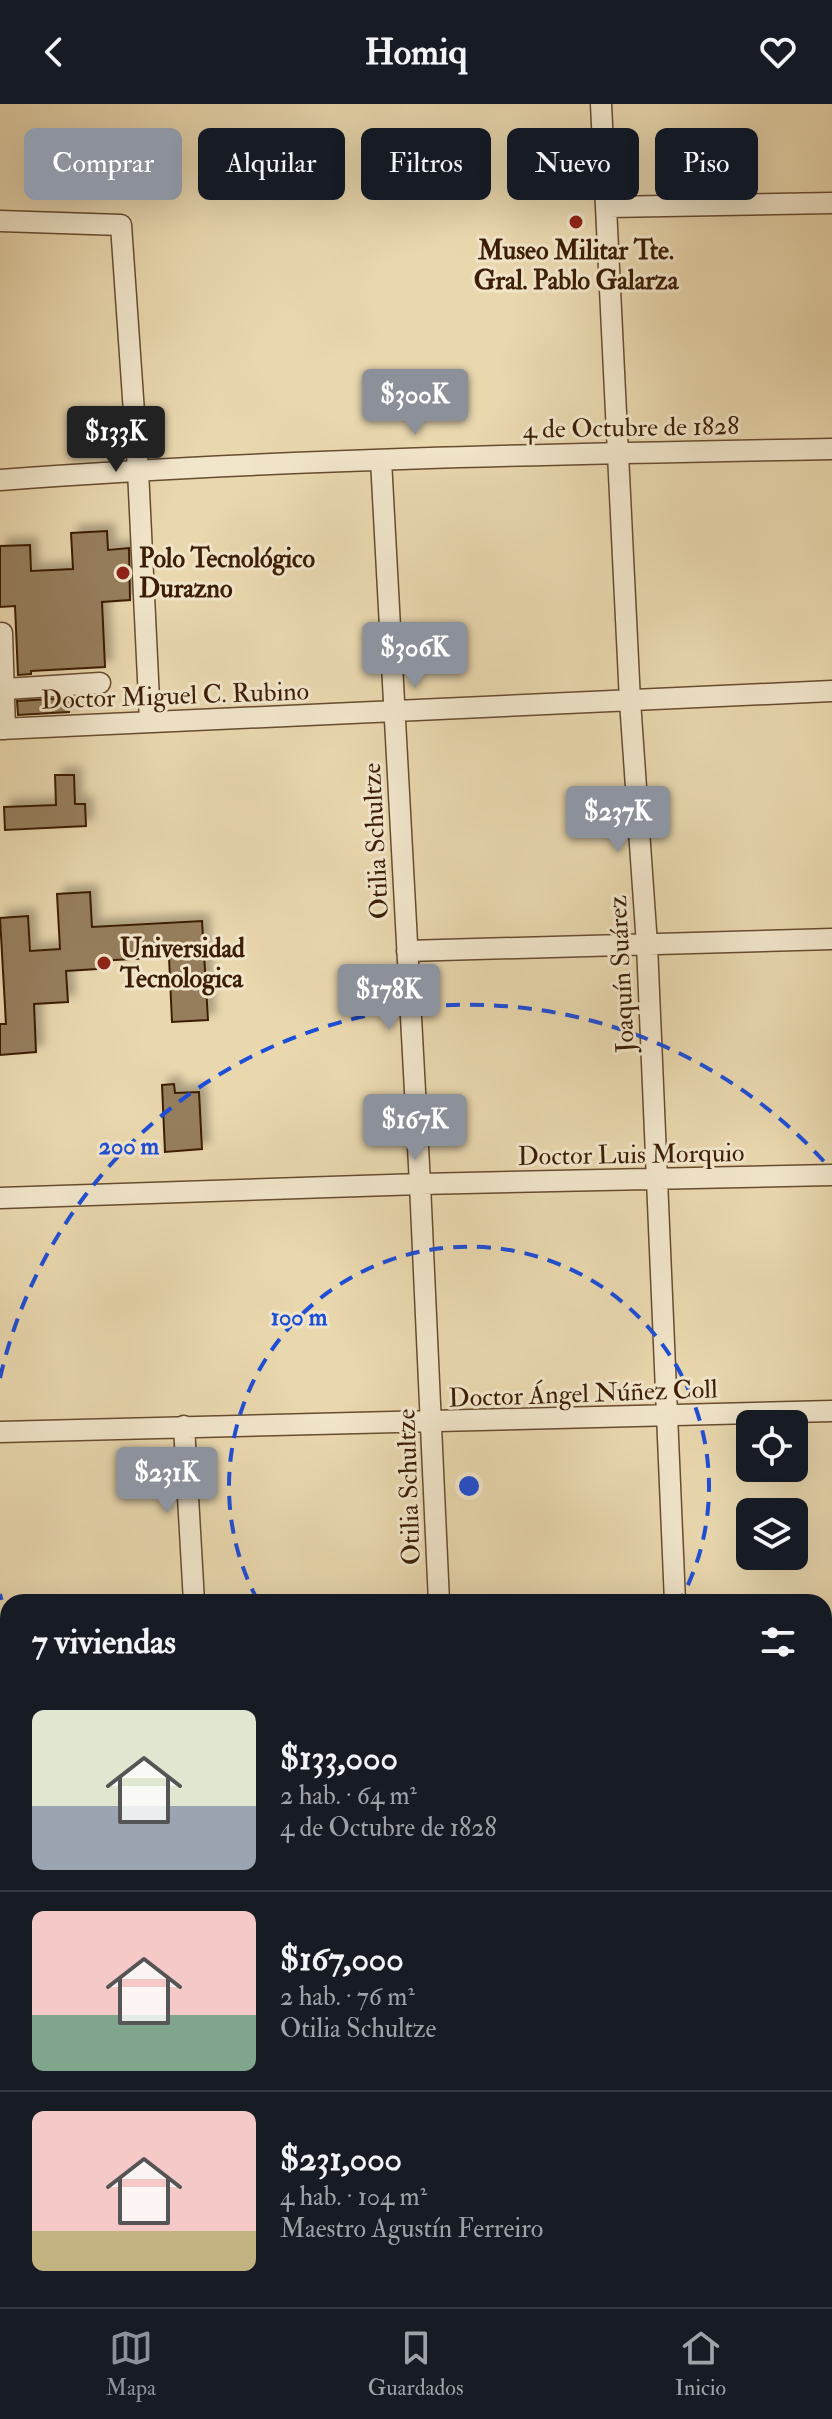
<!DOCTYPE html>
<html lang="es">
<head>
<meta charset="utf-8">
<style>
	body { margin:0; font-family:"IM FELL Double Pica",serif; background:#242831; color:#f1f3f6; height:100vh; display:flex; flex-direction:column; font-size:30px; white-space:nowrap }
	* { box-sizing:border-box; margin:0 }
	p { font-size:26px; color:#9ea1a6 }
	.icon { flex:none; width:44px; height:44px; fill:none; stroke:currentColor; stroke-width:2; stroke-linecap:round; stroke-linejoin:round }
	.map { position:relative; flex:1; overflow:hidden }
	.panel { position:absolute; left:0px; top:1490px; width:832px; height:714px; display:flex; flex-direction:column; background:#171b24; border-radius:24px 24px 0 0; box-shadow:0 8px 32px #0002 }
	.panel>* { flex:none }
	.banner { position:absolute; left:24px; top:24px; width:784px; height:72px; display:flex; gap:16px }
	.buttons { position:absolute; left:736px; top:1306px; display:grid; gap:16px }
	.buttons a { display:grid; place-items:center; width:72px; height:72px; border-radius:12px; background:#171b24; box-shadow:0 8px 32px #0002; font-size:40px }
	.price { position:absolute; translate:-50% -68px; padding:0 18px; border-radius:8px; background:#8c9099; color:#fff; font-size:26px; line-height:52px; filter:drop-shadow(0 2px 4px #0008) }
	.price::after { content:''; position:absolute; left:50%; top:48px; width:24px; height:18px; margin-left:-12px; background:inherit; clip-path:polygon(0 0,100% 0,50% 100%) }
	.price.current { background:#222; color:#fff }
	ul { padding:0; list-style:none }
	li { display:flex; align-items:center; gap:24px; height:200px; padding:0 32px }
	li+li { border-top:2px solid #363941 }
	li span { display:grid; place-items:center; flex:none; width:224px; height:160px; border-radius:12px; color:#555 }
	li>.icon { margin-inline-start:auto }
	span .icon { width:96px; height:96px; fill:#fffc; stroke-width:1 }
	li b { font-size:34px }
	h2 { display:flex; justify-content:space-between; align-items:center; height:96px; padding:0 32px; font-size:34px }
	.pill { padding:0 28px; border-radius:12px; background:#171b24; box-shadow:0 8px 32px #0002; font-size:28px; line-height:72px }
	.pill.current { background:#8c9099; color:#fff }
	header { display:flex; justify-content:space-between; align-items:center; height:104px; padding:0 32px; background:#171b24; font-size:36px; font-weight:800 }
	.tab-bar { display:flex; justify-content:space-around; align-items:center; height:112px; border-top:2px solid #363941; background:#171b24; font-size:22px; color:#9ea1a6 }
	.tab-bar a { display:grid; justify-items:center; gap:4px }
	.tab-bar .current { color:#8c9099 }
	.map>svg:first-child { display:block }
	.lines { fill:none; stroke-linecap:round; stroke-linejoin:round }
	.stream { stroke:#806748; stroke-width:5 }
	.building { fill:#967e5d; stroke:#3c1e05; stroke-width:2; filter:url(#shadow) }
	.minor-casing { stroke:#674c2f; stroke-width:23 }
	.path { stroke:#3c1e05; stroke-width:3; stroke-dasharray:6 4; stroke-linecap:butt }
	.minor { stroke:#f1e5ca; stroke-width:20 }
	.ring { fill:none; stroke:#1d4ed8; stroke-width:4; stroke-dasharray:14 10 }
	.poi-dot { fill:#8f2418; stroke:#f1e5ca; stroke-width:3 }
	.labels { text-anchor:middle; stroke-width:6; stroke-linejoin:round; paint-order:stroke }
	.poi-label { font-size:26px; font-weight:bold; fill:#3c1e05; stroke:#f1e5ca; text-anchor:start }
	.street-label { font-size:26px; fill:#3c1e05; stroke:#f1e5ca }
	.centre { fill:#1d4ed8; stroke:#f1e5ca; stroke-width:4 }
	.ring-label { font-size:24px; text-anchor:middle; font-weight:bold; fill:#1d4ed8; stroke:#f1e5ca; stroke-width:6; stroke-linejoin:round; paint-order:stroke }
</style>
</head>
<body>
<header><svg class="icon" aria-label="back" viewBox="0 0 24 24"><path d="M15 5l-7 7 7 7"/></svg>Homiq<svg class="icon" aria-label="heart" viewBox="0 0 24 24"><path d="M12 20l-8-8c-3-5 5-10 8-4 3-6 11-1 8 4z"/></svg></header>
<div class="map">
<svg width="832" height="2203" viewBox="0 0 832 2203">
	<defs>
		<filter id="shadow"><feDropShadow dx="7" dy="-7" stdDeviation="4" flood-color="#0004"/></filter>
	</defs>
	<rect width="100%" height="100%" fill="#e9d7ae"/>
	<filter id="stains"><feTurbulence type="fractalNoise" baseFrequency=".0025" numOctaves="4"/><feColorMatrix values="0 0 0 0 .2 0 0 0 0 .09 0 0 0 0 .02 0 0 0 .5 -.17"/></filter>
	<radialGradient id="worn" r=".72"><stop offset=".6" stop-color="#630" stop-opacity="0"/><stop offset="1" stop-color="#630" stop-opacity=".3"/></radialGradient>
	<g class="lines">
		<path class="stream" d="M707,2196V2203"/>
	</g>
	<path class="building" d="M107,427L108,446L129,444L130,496L102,498L105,563L31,567V570L18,571L15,502L0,503V442L30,441L31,467L73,465L71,429Z
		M68,594L69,608L18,611L17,597Z
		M55,671H74L75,700H85L86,722L5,726L4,703L56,701Z
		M90,788L92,823L202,817L208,916L172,918L169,853L97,857V865L66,867L68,898L34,900L36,948L0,951V920H6L0,814L28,812L30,847L60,845L57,790Z
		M174,980L175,989L199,988L202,1045L165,1048L162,981Z"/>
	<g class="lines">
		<g class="minor-casing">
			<path id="minor" d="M601,0L630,597L647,841L675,1498
				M608,103L832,99
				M0,117L121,121L138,366L150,617
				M381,356L420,1080L439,1498
				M0,376C277,355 555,350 832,345
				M2,529L5,625
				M5,585L100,579
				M0,625L832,587
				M407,847L832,835
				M0,1094L420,1080L832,1071
				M184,1322L194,1498
				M0,1328L832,1307
				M824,1547H832
				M0,1564H8
				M824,1818H832
				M0,1848H8
				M824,2068L832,2067
				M0,2104H8
				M245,2196V2203"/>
		</g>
		<path class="path" d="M681,2196V2203"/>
		<use href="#minor" class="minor"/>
	</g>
	<g class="ring">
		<path d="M258 1497A240 240 0 1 1 680 1497"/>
		<path d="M8 1519A481 481 0 0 1 0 1490M0 1274A481 481 0 0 1 829 1063"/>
	</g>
	<g class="poi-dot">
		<circle cx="576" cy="118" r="8"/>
		<circle cx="123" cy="469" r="8"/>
		<circle cx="104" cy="859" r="8"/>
	</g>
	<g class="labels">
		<g class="poi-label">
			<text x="576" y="155" text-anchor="middle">Museo Militar Tte.<tspan x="576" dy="30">Gral. Pablo Galarza</tspan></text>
			<text x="139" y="463">Polo Tecnológico<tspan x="139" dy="30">Durazno</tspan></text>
			<text x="120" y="853">Universidad<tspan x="120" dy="30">Tecnologica</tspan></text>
		</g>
		<g class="street-label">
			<text transform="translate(631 323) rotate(-1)" y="9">4 de Octubre de 1828</text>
			<text transform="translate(175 591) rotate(-2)" y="9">Doctor Miguel C. Rubino</text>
			<text transform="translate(375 737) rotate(-93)" y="9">Otilia Schultze</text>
			<text transform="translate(621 870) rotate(-93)" y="9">Joaquín Suárez</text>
			<text transform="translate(631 1050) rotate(-1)" y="9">Doctor Luis Morquio</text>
			<text transform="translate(583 1289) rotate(-2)" y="9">Doctor Ángel Núñez Coll</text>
			<text transform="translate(408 1383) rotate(-92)" y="9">Otilia Schultze</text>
		</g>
	</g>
	<circle cx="469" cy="1382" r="12" class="centre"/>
	<g class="ring-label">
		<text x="129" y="1050">200 m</text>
		<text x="299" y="1221">100 m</text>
	</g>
	<rect width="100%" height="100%" filter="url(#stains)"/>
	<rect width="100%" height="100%" fill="url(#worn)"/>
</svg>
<div class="buttons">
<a><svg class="icon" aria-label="locate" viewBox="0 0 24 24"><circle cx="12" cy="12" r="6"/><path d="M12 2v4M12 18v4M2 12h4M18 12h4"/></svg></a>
<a><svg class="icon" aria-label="layers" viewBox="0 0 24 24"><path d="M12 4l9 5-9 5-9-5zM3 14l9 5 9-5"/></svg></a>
</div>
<b class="price" style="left:415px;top:333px">$300K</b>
<b class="price current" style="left:116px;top:370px">$133K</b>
<b class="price" style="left:415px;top:586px">$306K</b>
<b class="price" style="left:618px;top:750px">$237K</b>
<b class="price" style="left:389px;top:928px">$178K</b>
<b class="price" style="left:415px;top:1058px">$167K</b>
<b class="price" style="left:167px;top:1411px">$231K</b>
<div class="banner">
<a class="pill current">Comprar</a>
<a class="pill">Alquilar</a>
<a class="pill">Filtros</a>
<a class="pill">Nuevo</a>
<a class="pill">Piso</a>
</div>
<section class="panel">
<h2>7 viviendas<svg class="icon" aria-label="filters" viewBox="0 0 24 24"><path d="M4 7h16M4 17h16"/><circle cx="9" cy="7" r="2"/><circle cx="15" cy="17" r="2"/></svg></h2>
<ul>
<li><span style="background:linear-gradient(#dfe7d0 60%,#9aa5b1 0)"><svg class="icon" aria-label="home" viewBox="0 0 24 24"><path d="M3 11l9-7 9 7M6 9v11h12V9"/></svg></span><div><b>$133,000</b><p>2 hab. · 64 m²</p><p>4 de Octubre de 1828</p></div></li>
<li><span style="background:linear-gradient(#f6c9c9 65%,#7fa58c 0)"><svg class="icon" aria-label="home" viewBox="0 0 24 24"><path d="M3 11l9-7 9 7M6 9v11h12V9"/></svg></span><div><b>$167,000</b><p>2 hab. · 76 m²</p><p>Otilia Schultze</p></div></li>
<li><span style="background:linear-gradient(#f6c9c9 75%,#c2b280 0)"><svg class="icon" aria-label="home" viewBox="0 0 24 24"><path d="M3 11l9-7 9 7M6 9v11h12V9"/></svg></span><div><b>$231,000</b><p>4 hab. · 104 m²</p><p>Maestro Agustín Ferreiro</p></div></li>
</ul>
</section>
</div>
<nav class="tab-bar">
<a class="current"><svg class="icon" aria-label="map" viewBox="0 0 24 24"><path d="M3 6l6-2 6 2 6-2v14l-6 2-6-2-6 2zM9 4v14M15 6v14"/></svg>Mapa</a>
<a><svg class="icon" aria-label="saved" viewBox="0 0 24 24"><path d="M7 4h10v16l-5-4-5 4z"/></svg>Guardados</a>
<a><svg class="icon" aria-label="home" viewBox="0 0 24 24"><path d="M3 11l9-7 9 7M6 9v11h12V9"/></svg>Inicio</a>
</nav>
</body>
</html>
